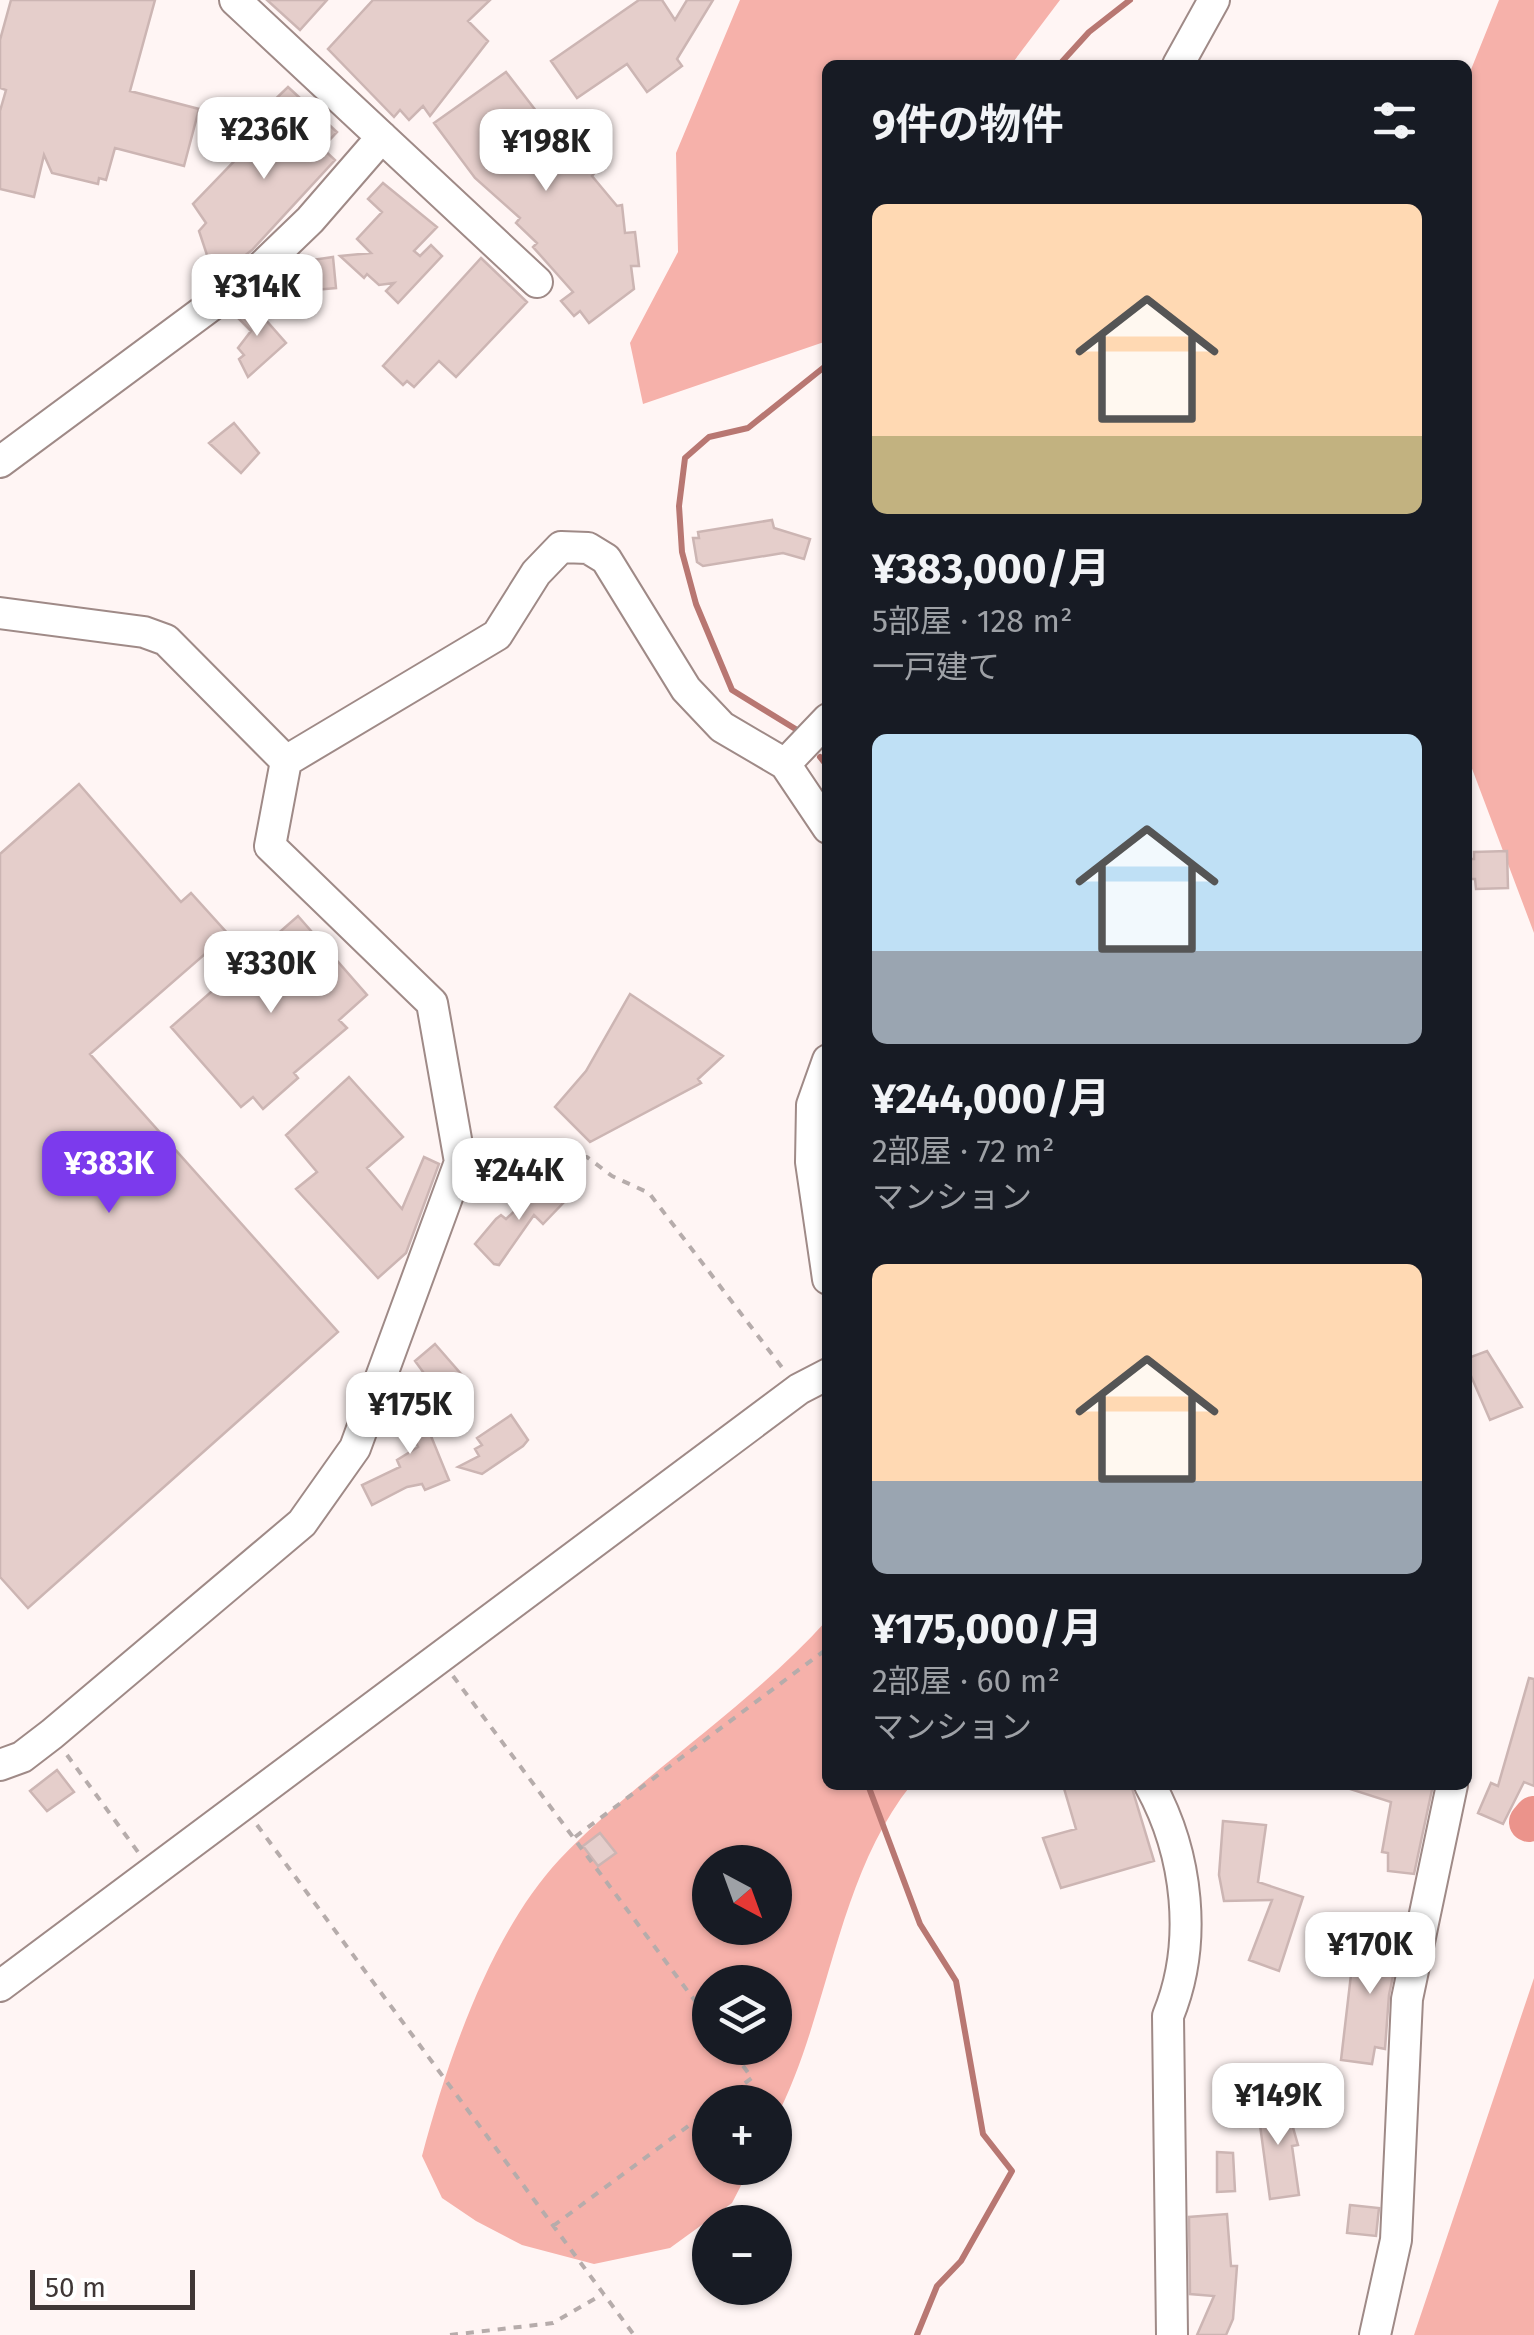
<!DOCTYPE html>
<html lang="ja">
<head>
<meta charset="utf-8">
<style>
	body { margin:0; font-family:"Fira Sans","Noto Sans JP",sans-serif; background:#242831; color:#f1f3f6; height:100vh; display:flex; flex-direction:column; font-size:38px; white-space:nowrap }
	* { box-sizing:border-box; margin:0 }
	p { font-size:32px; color:#9ea1a6 }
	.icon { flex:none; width:55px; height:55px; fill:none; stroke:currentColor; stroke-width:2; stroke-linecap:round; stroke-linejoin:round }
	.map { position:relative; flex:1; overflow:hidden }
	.details { position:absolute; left:822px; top:60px; width:650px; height:1730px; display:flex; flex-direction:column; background:#171b24; border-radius:15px; box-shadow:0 2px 8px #0004 }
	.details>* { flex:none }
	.needle { width:65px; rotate:139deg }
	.controls { position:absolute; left:692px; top:1845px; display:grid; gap:20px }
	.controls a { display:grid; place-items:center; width:100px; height:100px; border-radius:50%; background:#171b24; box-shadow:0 2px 8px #0004; font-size:50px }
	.scale { position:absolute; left:30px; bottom:25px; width:165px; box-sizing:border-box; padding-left:10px; border:5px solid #403736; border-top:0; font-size:28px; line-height:35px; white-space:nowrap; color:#403736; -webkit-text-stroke:8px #fff; paint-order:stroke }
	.price { position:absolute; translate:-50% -85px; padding:0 22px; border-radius:20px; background:#fff; color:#222; font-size:32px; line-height:65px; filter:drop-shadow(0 2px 5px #0008) }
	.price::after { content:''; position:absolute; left:50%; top:60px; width:30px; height:22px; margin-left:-15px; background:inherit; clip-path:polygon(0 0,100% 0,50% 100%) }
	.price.on { background:#7c3aed; color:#fff }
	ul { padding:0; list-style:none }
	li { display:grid; align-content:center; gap:20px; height:530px; padding:0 50px }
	li span { display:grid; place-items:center; height:310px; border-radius:15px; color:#555 }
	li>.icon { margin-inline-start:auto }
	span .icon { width:180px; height:180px; fill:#fffc; stroke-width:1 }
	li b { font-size:42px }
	h2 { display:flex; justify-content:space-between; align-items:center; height:120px; padding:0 50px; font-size:42px }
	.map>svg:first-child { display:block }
	.green { fill:#f6b1aa; fill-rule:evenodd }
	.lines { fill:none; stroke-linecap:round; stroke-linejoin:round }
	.stream { stroke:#b87772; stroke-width:6 }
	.river { stroke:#eb938b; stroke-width:40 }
	.building { fill:#e5cecb; stroke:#ccb5b3; stroke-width:2.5 }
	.minor-casing { stroke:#9f8a87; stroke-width:34 }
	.path { stroke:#b6acab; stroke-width:4; stroke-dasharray:8 8; stroke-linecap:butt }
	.minor { stroke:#fff; stroke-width:30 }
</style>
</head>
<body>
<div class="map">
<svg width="1534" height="2335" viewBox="0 0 1534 2335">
	<rect width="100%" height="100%" fill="#fff5f4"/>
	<path class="green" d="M740,0H1060L1011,65H828L827,341L643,404L630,343L678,252L676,153Z
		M1499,0H1534V933L1468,758V77Z
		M827,1620L828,1785H911C836,1879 829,2017 775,2120V2102H710V2168H750L732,2203L670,2248L594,2264L522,2245L476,2221L442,2198L422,2156C447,2061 491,1933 559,1860C642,1773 747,1709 827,1620ZM710,1862H775V1928H710ZM710,1982H775V2048H710Z
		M1534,1978V2335H1414Z"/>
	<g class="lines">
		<path class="stream" d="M1059,65L1089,32L1130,0
			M802,733L732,690L696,604L682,552L679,506L685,458L709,437L748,428L828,364
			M820,757L828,767
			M868,1785L920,1924L956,1981L983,2134L1012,2171L961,2261L937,2286L917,2335"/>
		<path class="river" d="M1529,1822L1534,1816"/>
	</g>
	<path class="building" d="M11,0H155L130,91L199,109L184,166L115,148L106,180L99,178L98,184L52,173L44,155L34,197L0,189V111L6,90L0,88V40Z
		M267,0H327L300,30Z
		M373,0H490L468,21L488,41L430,116L423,106L409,120L400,110L394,117L328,49Z
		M639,0H662L675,20L687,0H713L677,59L682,66L647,92L627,64L577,98L551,61Z
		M506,72L540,116L597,170L592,176L617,206L622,205L625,233L635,232L639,266H631L634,289L589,323L580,311L574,316L561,301L573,292L533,247L537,243L516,223L520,218L475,178L434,123Z
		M288,87L337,132L322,148L335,160L252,250L215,279L199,231L206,223L193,204L274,120L264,110Z
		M383,183L437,227L414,251L420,256L431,245L442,256L398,303L386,291L394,283L379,285L367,274L364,278L340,256L371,253L357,239L382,212L368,199Z
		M333,257L336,288L315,290L312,260Z
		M481,258L527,302L456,377L439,361L414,387L407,381L403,385L383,366Z
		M249,301L286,343L248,377L239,359L244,355L238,348L251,331L233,313Z
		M234,423L259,453L241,473L209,443Z
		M772,520L774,528L810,539L804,559L783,553L703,566L697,562L693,538H699L698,532Z
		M79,784L181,902L191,893L228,934L90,1054L338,1332L28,1608L0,1577V854Z
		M1507,851L1508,888L1476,889L1475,879H1468V859H1474V852Z
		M298,916L367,995L339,1020L347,1028L294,1073L298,1078L263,1109L253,1097L241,1107L171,1027Z
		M630,994L723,1056L698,1079L701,1083L590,1142L555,1107L586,1071Z
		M349,1077L403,1137L367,1168L402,1209L424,1157L439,1164L406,1253L378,1278L296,1189L317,1172L286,1135Z
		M547,1181L566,1200L543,1224L534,1215L499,1265L494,1264L475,1244L496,1219L501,1215L506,1219Z
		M435,1344L468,1382L445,1402L415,1361Z
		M1487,1351L1522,1407L1490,1420L1468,1369V1358Z
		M396,1390L415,1397L449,1480L425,1490L422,1484L407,1487L372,1505L362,1485L400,1467L397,1460L418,1447L405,1413L390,1407Z
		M511,1415L528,1440L523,1446L482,1474L458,1467L479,1456L475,1449L482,1445L477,1438Z
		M1529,1678L1534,1679V1786L1524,1782L1503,1824L1478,1813L1491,1783L1498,1786Z
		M57,1770L74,1792L47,1811L30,1791Z
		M1063,1785H1131L1154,1861L1061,1888L1043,1838L1076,1829Z
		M1351,1785H1433L1414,1874L1388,1871V1853L1382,1852L1391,1802L1350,1789Z
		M1223,1821L1266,1825L1258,1882L1303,1897L1279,1971L1249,1960L1272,1900L1224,1901L1219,1875Z
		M600,1833L616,1853L598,1866L583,1846Z
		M1366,1927L1397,1932L1395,1947L1399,1948L1389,1995L1385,2049L1375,2047L1372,2064L1341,2060L1352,1966L1359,1969Z
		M1284,2096L1298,2145L1292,2146L1299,2195L1270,2199L1257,2103Z
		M1217,2152L1233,2153L1235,2191L1217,2192Z
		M1350,2205L1379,2208L1376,2236L1347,2233Z
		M1227,2214L1231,2266H1237L1233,2319L1226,2335H1197L1214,2296L1190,2294L1189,2217Z"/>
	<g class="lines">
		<g class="minor-casing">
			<path id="minor" d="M235,0L537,282
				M1178,65L1214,0
				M0,462L255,273L310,220L382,137
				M0,613L144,632L166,640L286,761L497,635L536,573L561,547L588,548L606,559L686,689L722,727L785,764L828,828
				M785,764L828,719
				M828,1060L812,1105L811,1162L828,1279
				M0,1765L22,1757L52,1734L302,1523L355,1448L460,1162L432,1003L270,846L286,761
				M1150,1785C1188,1854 1198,1943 1168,2016L1172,2335
				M0,1986L799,1389L828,1374
				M1375,2335L1396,2240L1407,1999L1452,1785"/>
		</g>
		<path class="path" d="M486,1160L587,1157L612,1176L649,1193L784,1370
			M453,1676L710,2021
			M67,1755L138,1852
			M257,1825L634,2335
			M575,1837L828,1648
			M719,2102L752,2078L730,2048
			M553,2226L710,2110
			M450,2335L553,2323L603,2294"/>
		<use href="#minor" class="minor"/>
	</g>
</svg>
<div class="controls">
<a><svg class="needle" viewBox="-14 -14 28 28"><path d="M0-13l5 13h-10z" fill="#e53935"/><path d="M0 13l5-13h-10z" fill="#9ea1a6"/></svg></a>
<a><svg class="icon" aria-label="layers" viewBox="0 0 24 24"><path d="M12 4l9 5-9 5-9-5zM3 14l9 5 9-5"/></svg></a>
<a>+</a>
<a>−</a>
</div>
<div class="scale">50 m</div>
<b class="price" style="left:264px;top:182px">¥236K</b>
<b class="price" style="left:546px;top:194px">¥198K</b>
<b class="price" style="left:257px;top:339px">¥314K</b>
<b class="price" style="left:271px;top:1016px">¥330K</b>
<b class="price on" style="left:109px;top:1216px">¥383K</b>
<b class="price" style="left:519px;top:1223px">¥244K</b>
<b class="price" style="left:410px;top:1457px">¥175K</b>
<b class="price" style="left:1370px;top:1997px">¥170K</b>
<b class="price" style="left:1278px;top:2148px">¥149K</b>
<section class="details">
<h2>9件の物件<svg class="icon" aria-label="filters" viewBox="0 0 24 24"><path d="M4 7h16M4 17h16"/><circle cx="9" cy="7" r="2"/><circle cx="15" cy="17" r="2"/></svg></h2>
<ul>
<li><span style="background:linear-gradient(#ffd9b3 75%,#c2b280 0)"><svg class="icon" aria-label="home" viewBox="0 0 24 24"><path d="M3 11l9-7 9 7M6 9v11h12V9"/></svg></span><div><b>¥383,000/月</b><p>5部屋 · 128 m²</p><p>一戸建て</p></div></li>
<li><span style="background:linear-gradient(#bfe0f5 70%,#9aa5b1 0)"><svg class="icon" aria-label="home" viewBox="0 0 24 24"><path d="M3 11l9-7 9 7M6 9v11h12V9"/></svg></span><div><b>¥244,000/月</b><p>2部屋 · 72 m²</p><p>マンション</p></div></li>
<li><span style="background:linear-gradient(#ffd9b3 70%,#9aa5b1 0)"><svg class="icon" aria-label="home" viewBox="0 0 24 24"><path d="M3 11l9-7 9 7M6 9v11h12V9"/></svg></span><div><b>¥175,000/月</b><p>2部屋 · 60 m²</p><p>マンション</p></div></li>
</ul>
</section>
</div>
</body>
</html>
